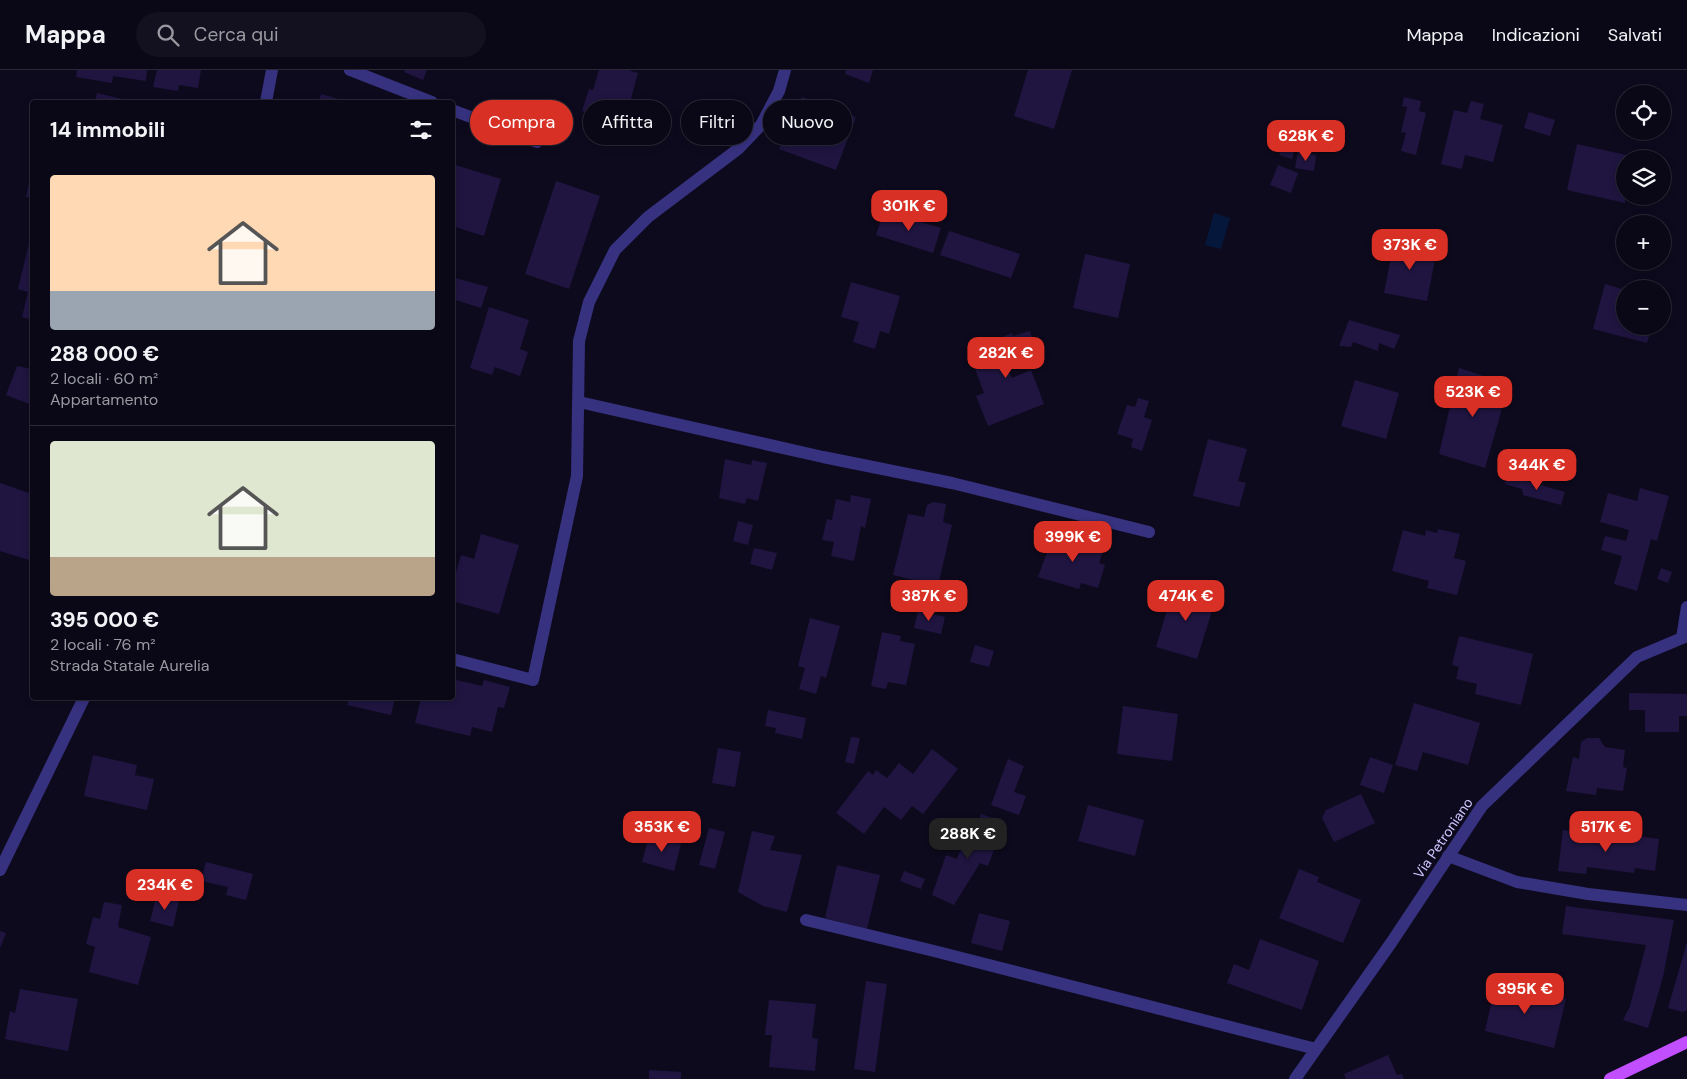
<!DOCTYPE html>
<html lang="it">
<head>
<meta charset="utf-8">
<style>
	body { margin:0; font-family:"DM Sans",sans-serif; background:#13111f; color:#f1f3f6; height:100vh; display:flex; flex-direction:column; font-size:19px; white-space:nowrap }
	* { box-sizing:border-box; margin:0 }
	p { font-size:16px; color:#999aa1 }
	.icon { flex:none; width:28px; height:28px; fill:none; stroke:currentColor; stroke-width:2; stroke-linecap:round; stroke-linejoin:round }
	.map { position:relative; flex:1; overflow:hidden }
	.panel { position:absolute; left:30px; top:30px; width:425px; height:600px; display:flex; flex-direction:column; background:#0a0816; border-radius:5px; box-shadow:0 2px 8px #0003,0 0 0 1px #2a2935 }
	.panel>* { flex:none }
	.banner { position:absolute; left:470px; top:30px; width:475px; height:45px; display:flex; gap:10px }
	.buttons { position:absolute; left:1616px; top:15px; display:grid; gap:10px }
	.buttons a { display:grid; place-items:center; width:55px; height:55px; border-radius:50%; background:#0a0816; box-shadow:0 2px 8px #0003,0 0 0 1px #2a2935; font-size:25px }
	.price { position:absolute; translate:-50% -42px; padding:0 11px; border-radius:10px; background:#d93025; color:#fff; font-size:16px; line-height:32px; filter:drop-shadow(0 1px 2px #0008) }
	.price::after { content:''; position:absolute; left:50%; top:30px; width:15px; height:11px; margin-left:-8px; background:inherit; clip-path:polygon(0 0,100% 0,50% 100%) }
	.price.on { background:#222; color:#fff }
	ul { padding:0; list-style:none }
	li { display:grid; align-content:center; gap:10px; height:265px; padding:0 20px }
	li+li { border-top:1px solid #2a2935 }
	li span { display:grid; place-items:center; height:155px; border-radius:5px; color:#555 }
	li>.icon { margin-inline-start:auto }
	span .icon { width:90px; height:90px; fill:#fffc; stroke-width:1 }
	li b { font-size:21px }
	h2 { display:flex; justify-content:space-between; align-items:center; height:60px; padding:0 20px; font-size:21px }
	.tag { padding:0 18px; border-radius:22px; background:#0a0816; box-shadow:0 2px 8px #0003,0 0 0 1px #2a2935; font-size:18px; line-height:45px }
	.tag.on { background:#d93025; color:#fff }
	header { display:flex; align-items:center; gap:30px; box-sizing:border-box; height:70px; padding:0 25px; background:#0a0816; border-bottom:1px solid #2a2935 }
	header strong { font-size:24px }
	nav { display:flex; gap:28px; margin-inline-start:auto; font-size:18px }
	.search { width:350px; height:45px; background:#13111f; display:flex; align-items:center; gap:12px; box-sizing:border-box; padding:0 18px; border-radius:28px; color:#999aa1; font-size:19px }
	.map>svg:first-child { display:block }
	.water { fill:#05183c }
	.building { fill:#1f1540 }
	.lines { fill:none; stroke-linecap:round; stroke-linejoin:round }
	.minor { stroke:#373280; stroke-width:12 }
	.major { stroke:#c14eff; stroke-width:12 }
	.labels { text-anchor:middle; stroke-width:4; stroke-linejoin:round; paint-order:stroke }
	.street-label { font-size:14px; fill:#cfc7ff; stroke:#0e0a1e }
</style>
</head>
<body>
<header>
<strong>Mappa</strong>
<div class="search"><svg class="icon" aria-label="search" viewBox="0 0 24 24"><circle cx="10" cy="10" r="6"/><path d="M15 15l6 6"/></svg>Cerca qui</div>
<nav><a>Mappa</a><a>Indicazioni</a><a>Salvati</a></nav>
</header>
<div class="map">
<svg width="1687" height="1009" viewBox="0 0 1687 1009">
	<rect width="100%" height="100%" fill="#0e0a1e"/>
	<path class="water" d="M1214,143L1230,148L1221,179L1205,175Z"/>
	<path class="building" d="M77,0H147L146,11L113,6L112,13L76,7Z
		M157,0H201L198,18L179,15L178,21L153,17Z
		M405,0H427L423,10L404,2Z
		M599,0H628L638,3L624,54L582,41L589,19L593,20Z
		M846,0H873L869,13L845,4Z
		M1028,0H1072L1054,59L1014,46Z
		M97,23L135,32H95Z
		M321,24L349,32H319Z
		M802,27L856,47L836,100L779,79Z
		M1404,27L1421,31L1419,41L1426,43L1416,85L1401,81L1406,63L1401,62L1407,37L1402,36Z
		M1471,31L1484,34L1480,49L1503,55L1493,92L1465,85L1462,99L1441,94L1454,40L1467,43Z
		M1529,42L1555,50L1550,66L1524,58Z
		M1283,70L1296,73L1292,89L1279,85Z
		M1577,74L1635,87V89H1625V133L1567,120Z
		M1298,82L1316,85L1314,101L1295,98Z
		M452,94L501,109L484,166L452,156Z
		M1278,95L1298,103L1291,123L1270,115Z
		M32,98V128L26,127Z
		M556,111L600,126L569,219L525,204Z
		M884,141L941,158L933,183L876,165Z
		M949,161L1020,184L1011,208L940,185Z
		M30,169H32V250L22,247L28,222L18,219Z
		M1394,171L1437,179L1427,231L1384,223Z
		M1085,184L1130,194L1118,248L1073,238Z
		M452,207L488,217L481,238L452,229Z
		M851,212L900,226L889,264L880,261L875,279L853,272L859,252L841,247Z
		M1605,214L1625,220V256H1652L1647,273L1593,259Z
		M489,237L529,250L520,279L528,282L520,306L495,297L492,305L470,298Z
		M1349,250L1400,265L1394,279L1379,273L1378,281L1353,272L1351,277L1339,276Z
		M1030,261L1036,282L1006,296L1012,308L1031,300L1044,334L988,356L976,326L984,323L970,285L983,280V275L1012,263L1013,266Z
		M17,296L32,299V335L6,325Z
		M1459,298L1509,314L1485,398L1439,384Z
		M1355,310L1399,323L1386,369L1341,356Z
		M1138,328L1149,331L1144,347L1152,350L1142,381L1131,377L1133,369L1117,364L1127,335L1135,337Z
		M1208,369L1247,379L1238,411L1246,413L1239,437L1193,426Z
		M725,389L751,395L752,390L767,393L758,431L747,428L745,434L719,428Z
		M1508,406L1565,422L1561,435L1523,425L1522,419L1505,414Z
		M0,413L32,424V491L0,481Z
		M1640,418L1669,426L1657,471L1651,469L1637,521L1614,514L1622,486L1601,480L1605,466L1626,471L1629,460L1600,452L1608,423L1637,431Z
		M851,425L871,429L865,458L861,456L854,491L831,486L834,472L822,470L827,449L832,450L836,429L850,432Z
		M933,432L946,434L943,452L952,455L938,516L893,505L908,444L924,447L927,435Z
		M738,451L753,455L748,475L733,471Z
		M1438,459L1460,464L1454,488L1466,491L1457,525L1427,518L1429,511L1392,501L1403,460L1425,466L1426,460L1437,463Z
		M1054,463L1104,478L1099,493L1105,495L1098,518L1081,513L1079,519L1038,507Z
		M481,464L519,475L499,544L452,531V516L461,485L474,489Z
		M754,478L777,483L772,500L750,494Z
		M1661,498L1672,502L1668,513L1657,509Z
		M1174,516L1216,528L1197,589L1156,577Z
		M918,541L945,547L941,564L914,558Z
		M810,548L840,556L826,608L821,606L816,624L799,619L805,598L798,596Z
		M882,562L901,566L900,571L915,574L906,615L888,612L886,619L871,616Z
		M1459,566L1533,584L1521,635L1475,624L1477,614L1456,609L1459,597L1452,595Z
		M975,575L994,581L989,597L970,592Z
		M452,609L482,616L484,610L510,617L504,638L498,637L492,662L472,657L470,666L415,653L421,628H452Z
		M1629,623L1687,624V646H1679V662H1645V640H1629Z
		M349,628H395L391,645L347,635Z
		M1414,633L1480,653L1468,695L1423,682L1417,701L1395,695Z
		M1123,636L1178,644L1172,691L1117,684Z
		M768,640L806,648L802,669L775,663L776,658L765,656Z
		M851,667L860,668L854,694L845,692Z
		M1587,668H1599L1605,677L1625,680L1623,697L1627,698L1623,721L1597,718L1596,725L1566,721L1573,687L1579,689L1581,672Z
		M718,678L741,682L735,717L712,713Z
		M932,679L958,699L923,744L912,736L901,750L884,737L864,764L836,743L868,701L873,705L876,700L887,708L899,693L913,704Z
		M93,685L137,695L135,705L154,709L147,740L84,726Z
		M1370,687L1393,695L1384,723L1360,715Z
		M1008,689L1024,696L1014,722L1026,726L1019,745L991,735Z
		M1361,724L1375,753L1334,772L1322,748L1326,740Z
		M1088,735L1144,750L1135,786L1078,771Z
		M981,744L1004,752L988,796L980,793L954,835L932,825L946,785L957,789L963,774L970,776Z
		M709,758L725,762L715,799L699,795Z
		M1563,760L1634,772L1635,766L1659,769L1655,801L1635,798L1634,803L1587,797L1586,804L1558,801Z
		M752,761L775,766L770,780L802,785L787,842L763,836L738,822Z
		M649,766L681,774L674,801L642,792Z
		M206,792L253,804L246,830L226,825L228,817L201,811Z
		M837,795L880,805L867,859L825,848Z
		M1299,799L1319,807L1317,812L1361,830L1343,873L1279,848Z
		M904,801L925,809L921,819L900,811Z
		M157,825L179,831L173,857L150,851Z
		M104,832L122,835L118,857L151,867L138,915L89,902L95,877L86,874L93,847L100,849Z
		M1566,836L1674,850L1663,907L1648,958L1623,950L1630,936L1646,875L1562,864Z
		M979,843L1010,851L1002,881L971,873Z
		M0,861L6,863L0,878Z
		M1260,869L1319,891L1302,940L1227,913L1234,894L1249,900Z
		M1687,872V940L1683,942L1668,938Z
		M866,911L887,914L875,1002L854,999Z
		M1496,912L1566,929L1554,978L1485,961Z
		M20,919L78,929L68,981L5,969L10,941L15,943Z
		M769,930L816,934L812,968L818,969L815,1001L769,997L772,965H765Z
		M1388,985L1397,1005L1402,1004L1404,1009H1346L1344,1004Z
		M649,1000L681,1002V1009H649Z"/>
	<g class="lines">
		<path class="minor" d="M350,0L432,32
			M266,32L272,0
			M452,40L537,72
			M579,332L823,387L952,413L1149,462
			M1682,568L1687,537
			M452,589L533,610L577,406L579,271L589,232L615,180L648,147L738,79L761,55L779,21L785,0
			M1448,786L1517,812L1588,824L1687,835
			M0,800L84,628
			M806,850L934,881L1316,979
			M1295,1009L1391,873L1482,736L1637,587L1687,566"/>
		<path class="major" d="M1610,1009L1687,972"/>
	</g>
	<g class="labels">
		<g class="street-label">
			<text transform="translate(1443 768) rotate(-56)" y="5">Via Petroniano</text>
		</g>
	</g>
</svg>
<div class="buttons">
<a><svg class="icon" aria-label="locate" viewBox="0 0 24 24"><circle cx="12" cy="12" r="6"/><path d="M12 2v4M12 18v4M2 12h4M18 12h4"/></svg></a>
<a><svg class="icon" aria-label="layers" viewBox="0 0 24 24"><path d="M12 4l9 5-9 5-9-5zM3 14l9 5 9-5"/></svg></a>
<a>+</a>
<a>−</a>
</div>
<b class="price" style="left:1306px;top:92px">628K €</b>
<b class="price" style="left:909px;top:162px">301K €</b>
<b class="price" style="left:1410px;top:201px">373K €</b>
<b class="price" style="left:1006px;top:309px">282K €</b>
<b class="price" style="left:1473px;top:348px">523K €</b>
<b class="price" style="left:1537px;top:421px">344K €</b>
<b class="price" style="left:1073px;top:493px">399K €</b>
<b class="price" style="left:929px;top:552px">387K €</b>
<b class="price" style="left:1186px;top:552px">474K €</b>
<b class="price" style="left:662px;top:783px">353K €</b>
<b class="price" style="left:1606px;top:783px">517K €</b>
<b class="price on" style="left:968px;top:790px">288K €</b>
<b class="price" style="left:165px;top:841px">234K €</b>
<b class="price" style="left:1525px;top:945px">395K €</b>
<div class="banner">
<a class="tag on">Compra</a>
<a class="tag">Affitta</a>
<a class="tag">Filtri</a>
<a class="tag">Nuovo</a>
</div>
<section class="panel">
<h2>14 immobili<svg class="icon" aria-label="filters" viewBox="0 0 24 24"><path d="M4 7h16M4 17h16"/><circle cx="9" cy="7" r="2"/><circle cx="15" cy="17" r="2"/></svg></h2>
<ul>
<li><span style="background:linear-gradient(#ffd9b3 75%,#9aa5b1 0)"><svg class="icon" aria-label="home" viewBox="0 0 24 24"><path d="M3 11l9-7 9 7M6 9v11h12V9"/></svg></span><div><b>288 000 €</b><p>2 locali · 60 m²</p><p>Appartamento</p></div></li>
<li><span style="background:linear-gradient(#dfe7d0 75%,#b9a48a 0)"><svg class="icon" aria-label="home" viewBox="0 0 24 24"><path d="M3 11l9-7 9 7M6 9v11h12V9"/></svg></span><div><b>395 000 €</b><p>2 locali · 76 m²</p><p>Strada Statale Aurelia</p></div></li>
</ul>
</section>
</div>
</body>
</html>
